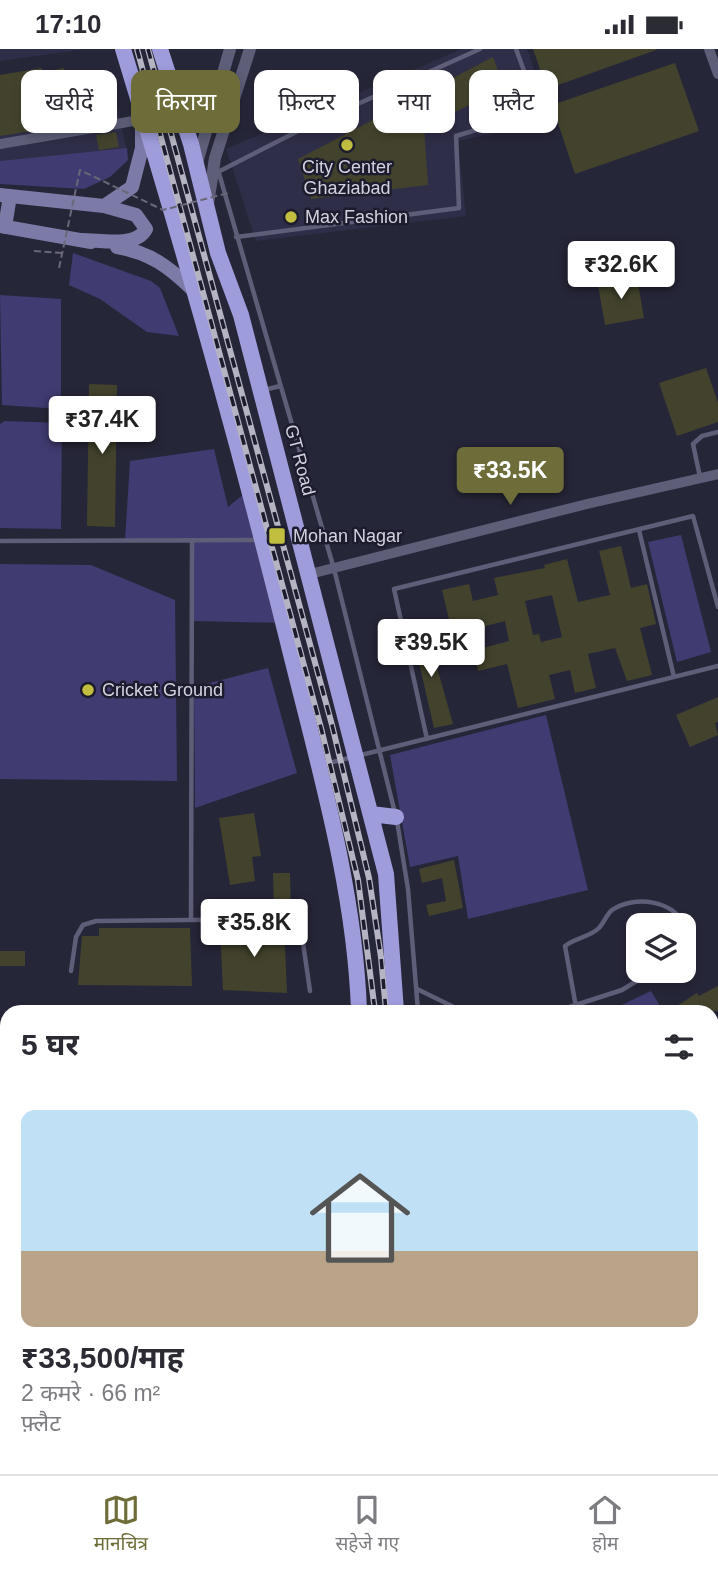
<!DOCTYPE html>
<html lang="hi">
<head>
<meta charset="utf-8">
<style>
	body { margin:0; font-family:Helvetica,"Noto Sans Devanagari",sans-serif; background:#f2f2f3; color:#2b2b33; height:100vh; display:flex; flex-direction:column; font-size:26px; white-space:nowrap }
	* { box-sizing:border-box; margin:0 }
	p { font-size:23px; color:#7c7c81 }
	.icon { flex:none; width:38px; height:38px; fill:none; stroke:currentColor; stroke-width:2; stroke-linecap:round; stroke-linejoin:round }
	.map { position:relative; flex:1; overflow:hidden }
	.sheet { position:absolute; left:0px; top:956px; width:719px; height:471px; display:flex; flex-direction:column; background:#fff; border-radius:21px 21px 0 0; box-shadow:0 4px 10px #0003 }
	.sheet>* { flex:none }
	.hud { position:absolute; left:21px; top:21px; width:677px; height:63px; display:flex; gap:14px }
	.fabs { position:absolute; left:626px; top:864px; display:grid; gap:14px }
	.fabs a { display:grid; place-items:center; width:70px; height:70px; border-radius:14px; background:#fff; box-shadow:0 4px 10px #0003; font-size:35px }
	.price { position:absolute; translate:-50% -60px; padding:0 16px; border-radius:7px; background:#fff; color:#222; font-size:23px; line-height:46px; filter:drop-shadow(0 2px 4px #0008) }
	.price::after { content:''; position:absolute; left:50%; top:42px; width:21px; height:16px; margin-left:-10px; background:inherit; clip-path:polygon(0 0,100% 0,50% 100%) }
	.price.selected { background:#6e6d39; color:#fff }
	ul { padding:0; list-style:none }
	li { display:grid; align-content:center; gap:14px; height:371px; padding:0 21px }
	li+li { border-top:2px solid #e1e1e2 }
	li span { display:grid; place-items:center; height:217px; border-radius:14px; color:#555 }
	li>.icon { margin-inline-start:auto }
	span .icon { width:126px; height:126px; fill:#fffc; stroke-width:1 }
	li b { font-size:30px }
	h2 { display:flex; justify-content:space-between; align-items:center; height:84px; padding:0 21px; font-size:30px }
	.pill { padding:0 24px; border-radius:14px; background:#fff; box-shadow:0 4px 10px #0003; font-size:24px; line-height:63px }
	.pill.selected { background:#6e6d39; color:#fff }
	.status { display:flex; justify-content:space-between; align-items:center; height:49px; padding:0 35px; background:#fff; direction:ltr }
	.status svg { height:19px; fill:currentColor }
	.tabs { display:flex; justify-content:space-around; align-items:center; height:98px; border-top:2px solid #e1e1e2; background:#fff; font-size:19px; color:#7c7c81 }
	.tabs a { display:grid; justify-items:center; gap:4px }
	.tabs .selected { color:#6e6d39 }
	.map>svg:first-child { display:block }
	.built { fill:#2f2e48 }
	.green { fill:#403b70 }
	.building { fill:#43432d; fill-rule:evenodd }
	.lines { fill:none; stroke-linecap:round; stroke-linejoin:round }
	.path { stroke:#686879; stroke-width:2; stroke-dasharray:7 3.5; stroke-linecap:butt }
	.service { stroke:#5e5e79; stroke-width:4.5 }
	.minor { stroke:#5e5e79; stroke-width:10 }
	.tertiary { stroke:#5e5e79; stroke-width:12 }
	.secondary { stroke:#7c7ba7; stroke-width:14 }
	.trunk { stroke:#9e9cdb; stroke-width:16 }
	.rail-casing { stroke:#b4b4c2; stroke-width:6 }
	.rail { stroke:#1d1c2f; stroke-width:3.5; stroke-dasharray:10; stroke-linecap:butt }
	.path-bridge { stroke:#686879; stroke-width:2; stroke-dasharray:7 3.5; stroke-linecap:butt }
	.poi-dot { fill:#c1be40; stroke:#1d1c2f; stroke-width:2.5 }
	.labels { text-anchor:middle; stroke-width:5; stroke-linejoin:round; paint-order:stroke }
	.poi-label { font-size:18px; fill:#d2d2df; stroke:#1d1c2f; text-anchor:start }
	.street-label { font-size:18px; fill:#d2d2df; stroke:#1d1c2f }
</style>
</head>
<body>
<div class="status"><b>17:10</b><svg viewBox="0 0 49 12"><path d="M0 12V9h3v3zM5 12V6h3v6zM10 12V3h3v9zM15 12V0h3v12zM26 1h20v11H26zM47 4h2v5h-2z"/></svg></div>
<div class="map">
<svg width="718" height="1425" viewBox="0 0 718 1425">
	<rect width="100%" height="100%" fill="#262639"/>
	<path class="built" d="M0,0H86L0,12Z
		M462,0H527L552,72L458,92L466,167L256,192L226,100Z
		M116,50L127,102L0,116V68Z
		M32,1419H210L207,1425H32Z
		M421,1419H689V1425H421Z"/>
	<path class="green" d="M127,99L128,111L110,128L84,140L0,135V112Z
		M73,204L151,232L160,239L179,287L147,283L100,250L69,236Z
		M0,246L61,250V360L2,356Z
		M5,372L62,374L61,480L0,479V375Z
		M214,400L228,458L223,462L249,441L284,574L194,572L193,489L125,492L130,412Z
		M681,486L711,603L677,613L648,493Z
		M0,515L91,516L175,551L177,732L0,730Z
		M268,619L297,724L195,759L194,638Z
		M546,666L588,841L468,870L458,807L410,818L390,706Z
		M651,942L663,962H609Z
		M0,989L7,990V1227L0,1226Z"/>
	<path class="building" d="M533,0H656V1L547,40Z
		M493,8L505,40L424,77L428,136L311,150L298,110Z
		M675,14L699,82L575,125L552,56Z
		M42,19V23L64,19L69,51L47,54V58L42,59L44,80L0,87V26Z
		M116,83L119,98L99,101L96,86Z
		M637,229L644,269L605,276L598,236Z
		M706,319L718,354V373L677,387L659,334Z
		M89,335L117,336L115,478L87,477Z
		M621,497L631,539L647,535L656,575L640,579L652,626L627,632L615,599L588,605L596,639L575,644L570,621L549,626L555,650L518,659L507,615L478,622L472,596L456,600L442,541L469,535L473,552L498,546L494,529L545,519L544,516L567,510L578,553L610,546L599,502ZM552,546L562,588L541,593L539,585L533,586L525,552ZM505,572L509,592L483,599L478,579Z
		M425,576L453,675L434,679L411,579Z
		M718,648V673L715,674L718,686L690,698L676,666Z
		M254,764L261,807L252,808L255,832L230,836L219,769Z
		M454,811L463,859L429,867L426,856L446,852L442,829L422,834L419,820Z
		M273,824H290L291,865H274Z
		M274,875H284L287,944L223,941L220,879L275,878Z
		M99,879H190L192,937L78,936L82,887H99Z
		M0,902H25V917H0Z
		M718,937V962H669L697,944L699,947Z"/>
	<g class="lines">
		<path class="path" d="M34,202L62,204"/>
		<path class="service" d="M218,121L334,520L395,764
			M218,123L302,80L480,0
			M236,188L459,159L456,87L533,64L538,60L516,0
			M264,341L280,337
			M700,428L693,395L702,387L718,383
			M639,481L674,628
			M0,492L259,491
			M427,690L394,540L693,467L718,558
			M321,716L718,617
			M397,772L408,840L418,962
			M191,870L192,492
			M684,878V896
			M71,922L76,888L83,876L96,872L275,870L291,871L301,880L310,942
			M417,940L462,962
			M576,958L565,897C575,889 590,888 599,879C604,874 606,866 612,861C634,846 675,851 684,877
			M557,962L622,941L653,922
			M520,1419V1425
			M561,1419V1425
			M596,1419L597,1425
			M642,1420V1425
			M676,1424L677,1425"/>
		<path class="minor" d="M709,0L718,25
			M0,95L145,70
			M310,525L587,455L718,425
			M0,1237L7,1238
			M26,1425V1419"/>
		<path class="tertiary" d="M196,117L230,0
			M208,155L215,109L250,0"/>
		<path class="secondary" d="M0,146L104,157L136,166L146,180C136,199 101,191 82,191
			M104,157L132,138L142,99V73
			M0,177L91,193
			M5,178L10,147
			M117,198C151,204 169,218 193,241"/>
		<path class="trunk" d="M123,0C184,200 241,402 291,605C320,722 355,842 359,962
			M160,0L191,95L218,204L241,266L386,825L396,962
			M371,765L396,768
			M712,1318L718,1317
			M712,1333L718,1332
			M372,1419V1425
			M410,1425V1419"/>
		<g class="rail-casing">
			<path id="rail" d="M137,0L321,679L358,831L375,962
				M148,0L332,676L369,829L381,908L386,962
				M388,1419V1425
				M399,1419V1425"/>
		</g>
		<use href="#rail" class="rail"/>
		<path class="path-bridge" d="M59,219L80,121L163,161L228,144"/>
	</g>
	<g class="poi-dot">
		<circle cx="347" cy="96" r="7"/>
		<circle cx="291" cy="168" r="7"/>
		<rect x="268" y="478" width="18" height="18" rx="3.5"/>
		<circle cx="88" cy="641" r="7"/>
	</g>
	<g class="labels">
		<g class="poi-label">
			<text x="347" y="124" text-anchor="middle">City Center<tspan x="347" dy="21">Ghaziabad</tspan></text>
			<text x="305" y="174">Max Fashion</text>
			<text x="293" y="493">Mohan Nagar</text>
			<text x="102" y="647">Cricket Ground</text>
		</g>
		<g class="street-label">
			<text transform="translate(300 411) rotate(75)" y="6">GT Road</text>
		</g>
	</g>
</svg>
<div class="fabs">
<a><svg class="icon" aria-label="layers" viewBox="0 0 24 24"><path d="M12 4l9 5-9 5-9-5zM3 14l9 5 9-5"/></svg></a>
</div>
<b class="price" style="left:621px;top:252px">₹32.6K</b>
<b class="price" style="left:102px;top:407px">₹37.4K</b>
<b class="price selected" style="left:510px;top:458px">₹33.5K</b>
<b class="price" style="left:431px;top:630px">₹39.5K</b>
<b class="price" style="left:254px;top:910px">₹35.8K</b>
<div class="hud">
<a class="pill">खरीदें</a>
<a class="pill selected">किराया</a>
<a class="pill">फ़िल्टर</a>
<a class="pill">नया</a>
<a class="pill">फ़्लैट</a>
</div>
<section class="sheet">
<h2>5 घर<svg class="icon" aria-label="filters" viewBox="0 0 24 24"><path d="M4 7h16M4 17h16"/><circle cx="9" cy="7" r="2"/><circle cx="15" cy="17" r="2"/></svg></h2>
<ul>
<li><span style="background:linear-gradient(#bfe0f5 65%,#b9a48a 0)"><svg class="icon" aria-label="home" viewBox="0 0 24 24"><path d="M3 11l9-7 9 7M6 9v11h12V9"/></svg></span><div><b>₹33,500/माह</b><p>2 कमरे · 66 m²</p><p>फ़्लैट</p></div></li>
</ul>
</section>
</div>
<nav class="tabs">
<a class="selected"><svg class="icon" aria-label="map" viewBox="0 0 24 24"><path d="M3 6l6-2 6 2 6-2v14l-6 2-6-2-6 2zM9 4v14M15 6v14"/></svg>मानचित्र</a>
<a><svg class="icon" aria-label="saved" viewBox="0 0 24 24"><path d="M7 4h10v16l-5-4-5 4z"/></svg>सहेजे गए</a>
<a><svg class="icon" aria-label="home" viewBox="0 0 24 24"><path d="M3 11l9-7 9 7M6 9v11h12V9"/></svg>होम</a>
</nav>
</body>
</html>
